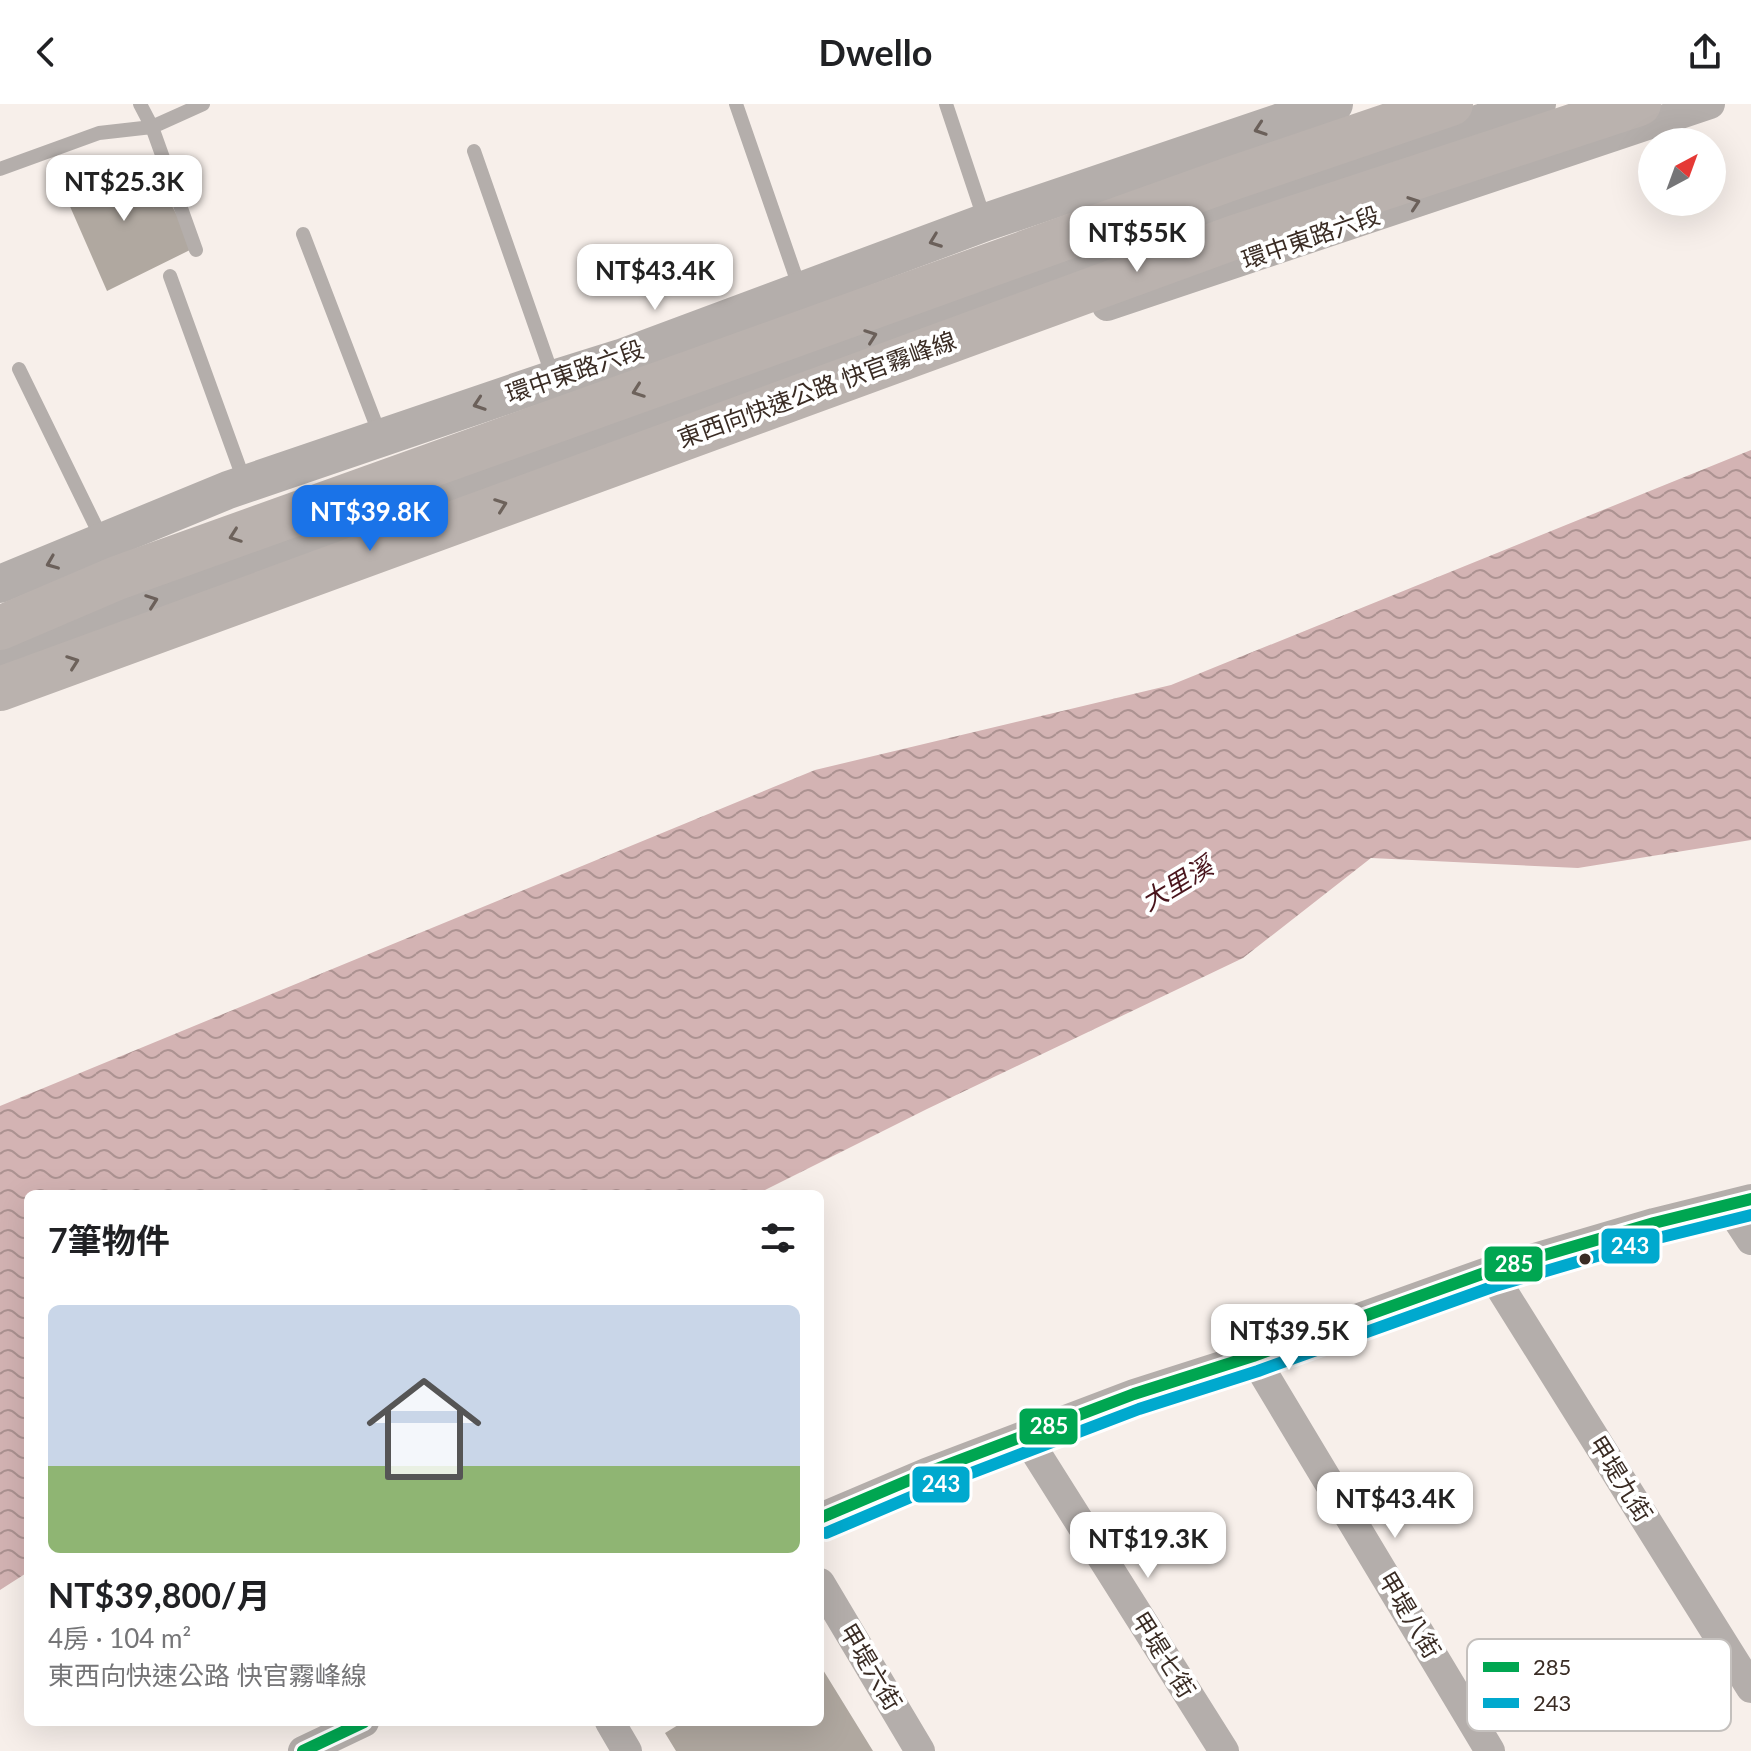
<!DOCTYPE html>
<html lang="zh-TW">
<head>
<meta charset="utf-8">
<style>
	body { margin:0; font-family:Lato,"Noto Sans TC",sans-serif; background:#f2f2f2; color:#202124; height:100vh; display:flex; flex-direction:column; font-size:30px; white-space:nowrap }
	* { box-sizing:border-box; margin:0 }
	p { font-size:26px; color:#757577 }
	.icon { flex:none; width:44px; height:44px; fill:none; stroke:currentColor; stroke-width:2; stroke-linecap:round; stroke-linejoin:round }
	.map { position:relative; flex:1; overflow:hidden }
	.side { position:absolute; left:24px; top:1086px; width:800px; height:536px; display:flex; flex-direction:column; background:#fff; border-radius:12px; box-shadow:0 8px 32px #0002 }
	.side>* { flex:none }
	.needle { width:52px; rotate:41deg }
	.tools { position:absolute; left:1638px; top:24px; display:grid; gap:16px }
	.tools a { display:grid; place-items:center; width:88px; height:88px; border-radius:50%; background:#fff; box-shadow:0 8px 32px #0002; font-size:40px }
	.price { position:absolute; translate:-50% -68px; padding:0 18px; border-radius:16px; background:#fff; color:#222; font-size:26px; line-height:52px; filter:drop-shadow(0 2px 4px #0008) }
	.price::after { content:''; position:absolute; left:50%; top:48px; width:24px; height:18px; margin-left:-12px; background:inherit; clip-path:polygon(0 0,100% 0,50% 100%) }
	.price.selected { background:#1a73e8; color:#fff }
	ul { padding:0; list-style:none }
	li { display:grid; align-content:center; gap:16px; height:424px; padding:0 24px }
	li span { display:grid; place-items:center; height:248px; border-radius:12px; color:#555 }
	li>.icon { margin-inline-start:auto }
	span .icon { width:144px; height:144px; fill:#fffc; stroke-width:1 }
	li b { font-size:34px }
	h2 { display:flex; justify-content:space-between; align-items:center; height:96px; padding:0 24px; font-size:34px }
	header { display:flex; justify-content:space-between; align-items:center; height:104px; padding:0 24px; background:#fff; font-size:36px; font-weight:700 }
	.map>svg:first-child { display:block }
	.water { fill:url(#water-waves) }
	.building { fill:#b0a8a0 }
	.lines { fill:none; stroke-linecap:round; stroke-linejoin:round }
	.service { stroke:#b4aeab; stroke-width:14 }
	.minor { stroke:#b4aeab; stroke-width:30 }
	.tertiary { stroke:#b4aeab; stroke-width:38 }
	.trunk { stroke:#bab2ae; stroke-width:44 }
	.trunk-bridge { stroke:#bab2ae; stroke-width:44 }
	.bus-1-casing { stroke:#fff; stroke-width:18 }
	.bus-2-casing { stroke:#fff; stroke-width:18 }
	.bus-1 { stroke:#00a651; stroke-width:12 }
	.bus-2 { stroke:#00a9ce; stroke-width:12 }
	.oneway { stroke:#6b605a }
	.oneway2 { stroke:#6d625b }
	.bus-dot { fill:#3a2c24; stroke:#fff; stroke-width:3 }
	.labels { text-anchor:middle; stroke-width:8; stroke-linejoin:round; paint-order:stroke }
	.street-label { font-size:24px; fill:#3a2c24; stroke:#fff }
	.water-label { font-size:26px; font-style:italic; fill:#49141c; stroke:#fff }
	.key { fill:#fff; stroke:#c4c0bd; stroke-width:2 }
	.key-label { font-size:22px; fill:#3a2c24 }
	.line-badge { stroke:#fff; stroke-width:3 }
	.badge-label { font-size:22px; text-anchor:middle; font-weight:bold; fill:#fff }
</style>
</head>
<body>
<header><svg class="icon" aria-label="back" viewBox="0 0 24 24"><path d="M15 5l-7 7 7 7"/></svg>Dwello<svg class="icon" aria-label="share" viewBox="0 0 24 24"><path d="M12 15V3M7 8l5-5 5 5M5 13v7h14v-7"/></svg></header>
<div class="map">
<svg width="1751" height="1647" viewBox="0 0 1751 1647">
	<defs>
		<pattern id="water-waves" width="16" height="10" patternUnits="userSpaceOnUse" patternTransform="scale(2)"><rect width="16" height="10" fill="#d3b3b3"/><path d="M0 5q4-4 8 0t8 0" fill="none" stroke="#ac9291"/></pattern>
	</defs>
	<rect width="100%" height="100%" fill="#f7efea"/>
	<path class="water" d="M1751,346V736L1578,764L1371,754L1243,854L927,1005L757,1090H28V1468L0,1486V1002L815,666L1171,581Z"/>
	<path class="building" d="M113,52L125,88L159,77L194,144L107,187L58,75Z
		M820,1561L873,1647H676L665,1629L683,1618H820Z"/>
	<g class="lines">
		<path class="service" d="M140,0L152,23L196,146
			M736,0L800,185
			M946,0L985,117
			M474,47L553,273
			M0,65L99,29L152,23L203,0
			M303,130L380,331
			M170,172L245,379
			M19,265L103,437"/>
		<path class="minor" d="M1107,202L1710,0
			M1728,1101L1751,1136
			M1490,1167L1751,1584
			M1253,1252L1490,1647
			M1026,1333L1224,1647
			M820,1414L926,1369L1134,1290L1253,1252L1490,1167L1654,1119L1751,1095
			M820,1479L920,1647
			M610,1618L627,1647
			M303,1647L364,1618"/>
		<path class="tertiary" d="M0,480L228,386L554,275L621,254L986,118L1334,0
			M0,553L719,287L1234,102L1537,0"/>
		<path class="trunk" d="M0,524L117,474L1230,75L1451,0"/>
		<path class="trunk-bridge" d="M0,585L1235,133L1639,0"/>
		<g class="bus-1-casing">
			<path id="bus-1" d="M820,1414L926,1369L1134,1290L1253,1252L1490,1167L1654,1119L1751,1095
				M303,1647L364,1618"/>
		</g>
		<g class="bus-2-casing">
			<path id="bus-2" d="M826,1429L932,1384L1139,1305L1258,1267L1495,1182L1658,1134L1751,1111"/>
		</g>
		<use href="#bus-1" class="bus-1"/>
		<use href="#bus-2" class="bus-2"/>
	</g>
	<defs><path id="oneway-chevron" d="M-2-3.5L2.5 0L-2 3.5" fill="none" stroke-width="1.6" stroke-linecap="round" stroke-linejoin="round" transform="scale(2)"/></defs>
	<g class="oneway">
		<use href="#oneway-chevron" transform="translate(1260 25) rotate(161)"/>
		<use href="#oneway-chevron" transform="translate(1414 99) rotate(-19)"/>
		<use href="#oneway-chevron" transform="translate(935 137) rotate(159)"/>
		<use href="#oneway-chevron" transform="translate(871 232) rotate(-20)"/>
		<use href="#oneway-chevron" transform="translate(479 300) rotate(161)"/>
		<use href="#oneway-chevron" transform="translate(52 459) rotate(158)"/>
		<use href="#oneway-chevron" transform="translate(152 497) rotate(-20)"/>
	</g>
	<g class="oneway2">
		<use href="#oneway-chevron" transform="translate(638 287) rotate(160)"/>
		<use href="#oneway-chevron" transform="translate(501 401) rotate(-20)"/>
		<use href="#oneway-chevron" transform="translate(235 432) rotate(160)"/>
		<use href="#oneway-chevron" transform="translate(73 558) rotate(-20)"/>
	</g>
	<circle class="bus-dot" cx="1585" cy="1155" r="7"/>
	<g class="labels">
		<g class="street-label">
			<text transform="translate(1311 134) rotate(-19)" y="8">環中東路六段</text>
			<text transform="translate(575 268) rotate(-19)" y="8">環中東路六段</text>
			<text transform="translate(817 286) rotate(-20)" y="8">東西向快速公路 快官霧峰線</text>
			<text transform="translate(1620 1375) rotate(58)" y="8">甲堤九街</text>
			<text transform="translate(1409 1511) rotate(59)" y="8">甲堤八街</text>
			<text transform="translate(1163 1551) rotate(58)" y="8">甲堤七街</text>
			<text transform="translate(870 1563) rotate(59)" y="8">甲堤六街</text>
		</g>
		<g class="water-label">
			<text transform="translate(1177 780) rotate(-31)" y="9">大里溪</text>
		</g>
	</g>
	<rect x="1467" y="1535" width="264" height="92" rx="12" class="key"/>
	<rect x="1483" y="1558" width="36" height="10" fill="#00a651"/>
	<rect x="1483" y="1594" width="36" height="10" fill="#00a9ce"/>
	<g class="key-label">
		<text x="1533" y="1571">285</text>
		<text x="1533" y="1607">243</text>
	</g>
	<g class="line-badge">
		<rect x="1600" y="1123" width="61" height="38" rx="8" fill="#00a9ce"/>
		<rect x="1483" y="1141" width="61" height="38" rx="8" fill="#00a651"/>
		<rect x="1018" y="1303" width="61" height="39" rx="8" fill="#00a651"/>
		<rect x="911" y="1361" width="60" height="39" rx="8" fill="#00a9ce"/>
	</g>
	<g class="badge-label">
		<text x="1630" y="1150">243</text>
		<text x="1514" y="1168">285</text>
		<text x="1049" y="1330">285</text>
		<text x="941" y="1388">243</text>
	</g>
</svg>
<div class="tools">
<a><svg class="needle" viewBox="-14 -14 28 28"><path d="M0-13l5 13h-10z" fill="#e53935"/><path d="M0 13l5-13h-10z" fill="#757577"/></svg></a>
</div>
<b class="price" style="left:124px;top:119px">NT$25.3K</b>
<b class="price" style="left:1137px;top:170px">NT$55K</b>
<b class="price" style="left:655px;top:208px">NT$43.4K</b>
<b class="price selected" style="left:370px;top:449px">NT$39.8K</b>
<b class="price" style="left:1289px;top:1268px">NT$39.5K</b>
<b class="price" style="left:1395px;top:1436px">NT$43.4K</b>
<b class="price" style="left:1148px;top:1476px">NT$19.3K</b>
<section class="side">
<h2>7筆物件<svg class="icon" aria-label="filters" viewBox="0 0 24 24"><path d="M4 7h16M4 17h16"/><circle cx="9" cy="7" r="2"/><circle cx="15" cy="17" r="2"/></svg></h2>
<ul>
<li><span style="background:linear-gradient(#c9d6e8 65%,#8fb573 0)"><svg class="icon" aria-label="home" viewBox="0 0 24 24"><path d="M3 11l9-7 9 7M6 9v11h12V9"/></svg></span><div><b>NT$39,800/月</b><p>4房 · 104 m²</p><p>東西向快速公路 快官霧峰線</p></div></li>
</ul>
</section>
</div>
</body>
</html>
